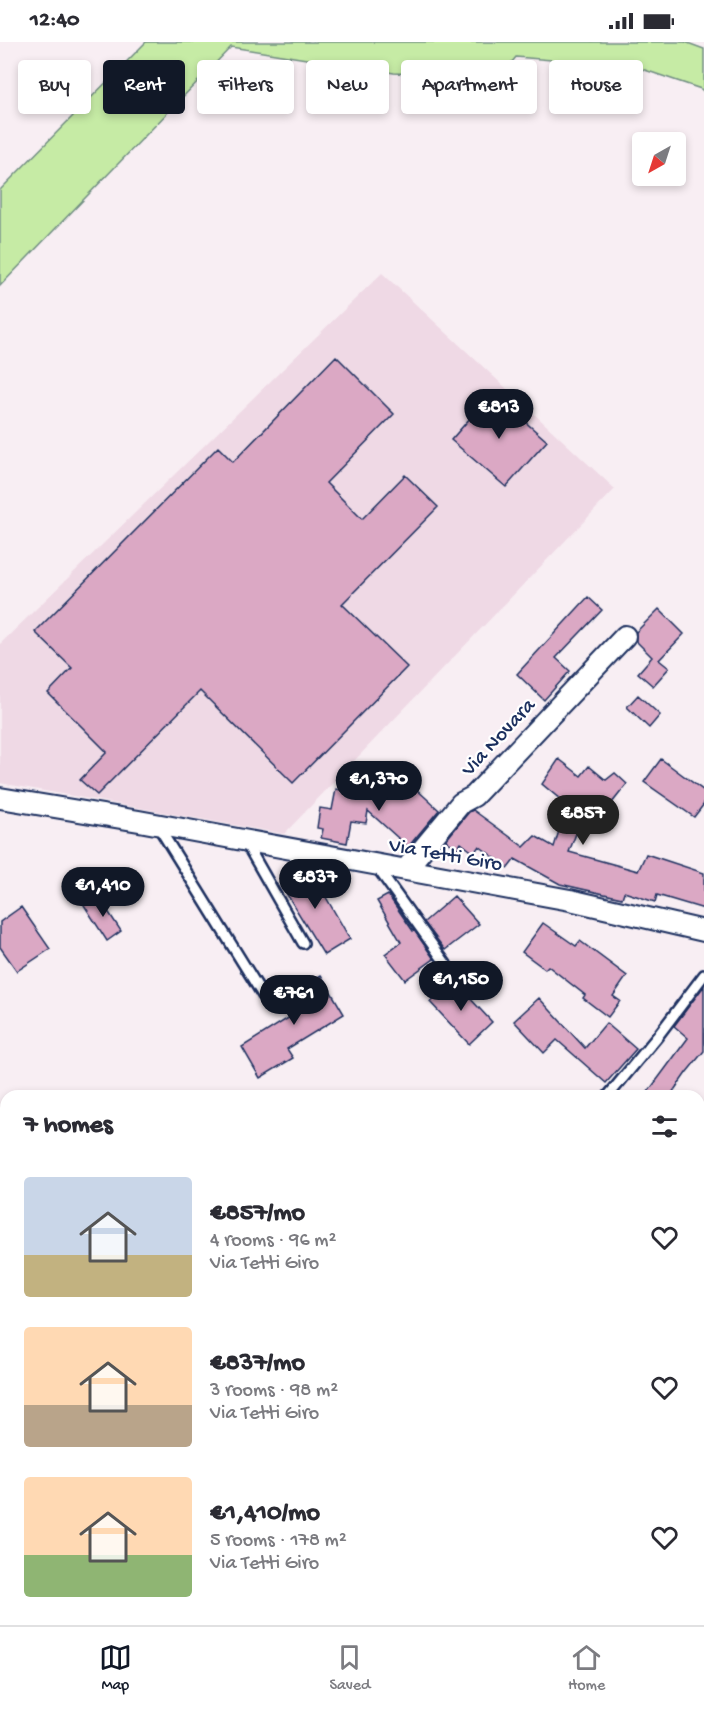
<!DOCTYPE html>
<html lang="en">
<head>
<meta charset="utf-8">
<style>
	body { margin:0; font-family:"Gochi Hand",sans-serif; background:#f7f7f7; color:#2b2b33; height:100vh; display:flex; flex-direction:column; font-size:22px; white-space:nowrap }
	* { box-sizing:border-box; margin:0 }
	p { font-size:20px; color:#7c7c81 }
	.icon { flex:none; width:33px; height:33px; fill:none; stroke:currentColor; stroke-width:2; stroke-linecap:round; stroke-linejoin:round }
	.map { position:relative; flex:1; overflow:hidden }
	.details { position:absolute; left:0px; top:1048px; width:705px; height:536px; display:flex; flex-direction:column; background:#fff; border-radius:18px 18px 0 0; box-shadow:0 3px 9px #0003 }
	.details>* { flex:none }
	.hud { position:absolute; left:18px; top:18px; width:669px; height:54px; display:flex; gap:12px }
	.needle { width:39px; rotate:219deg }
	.fabs { position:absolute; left:632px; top:90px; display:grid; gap:12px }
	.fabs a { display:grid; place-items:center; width:54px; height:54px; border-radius:6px; background:#fff; box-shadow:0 3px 9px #0003; font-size:30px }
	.price { position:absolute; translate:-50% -51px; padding:0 14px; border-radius:21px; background:#111827; color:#fff; font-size:20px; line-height:39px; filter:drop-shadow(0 2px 3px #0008) }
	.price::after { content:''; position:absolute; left:50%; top:36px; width:18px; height:14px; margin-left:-9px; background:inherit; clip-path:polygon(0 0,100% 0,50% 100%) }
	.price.on { background:#222; color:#fff }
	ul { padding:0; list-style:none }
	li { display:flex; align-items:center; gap:18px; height:150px; padding:0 24px }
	li span { display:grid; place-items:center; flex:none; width:168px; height:120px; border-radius:6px; color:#555 }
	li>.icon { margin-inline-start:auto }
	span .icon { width:72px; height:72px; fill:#fffc; stroke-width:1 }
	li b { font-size:26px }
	h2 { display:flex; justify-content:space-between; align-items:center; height:72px; padding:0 24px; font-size:26px }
	.chip { padding:0 21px; border-radius:6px; background:#fff; box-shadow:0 3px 9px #0003; font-size:21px; line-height:54px }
	.chip.on { background:#111827; color:#fff }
	.status { display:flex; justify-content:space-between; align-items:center; height:42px; padding:0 30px; background:#fff; direction:ltr }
	.status svg { height:16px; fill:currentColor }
	.tab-bar { display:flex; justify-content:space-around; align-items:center; height:84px; border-top:2px solid #e1e1e2; background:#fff; font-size:16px; color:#7c7c81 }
	.tab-bar a { display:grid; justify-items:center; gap:3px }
	.tab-bar .on { color:#111827 }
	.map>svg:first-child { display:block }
	.built { fill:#efd9e5 }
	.green { fill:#c6eba5; stroke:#708d82; stroke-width:1.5 }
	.building { fill:#dba8c4; stroke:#1b2f5e; stroke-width:1.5 }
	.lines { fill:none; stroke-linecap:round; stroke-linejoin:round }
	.service-casing { stroke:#1b2f5e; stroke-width:14 }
	.minor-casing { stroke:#1b2f5e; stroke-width:24 }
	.service { stroke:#fff; stroke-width:9 }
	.minor { stroke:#fff; stroke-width:20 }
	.labels { text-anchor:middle; stroke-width:4.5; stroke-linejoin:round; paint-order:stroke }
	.street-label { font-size:21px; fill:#1b2f5e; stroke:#fff }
</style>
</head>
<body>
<div class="status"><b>12:40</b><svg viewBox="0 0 49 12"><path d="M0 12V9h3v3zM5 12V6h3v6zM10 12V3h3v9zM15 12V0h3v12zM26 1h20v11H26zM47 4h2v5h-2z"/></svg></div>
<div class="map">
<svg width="704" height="1583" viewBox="0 0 704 1583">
	<rect width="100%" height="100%" fill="#f8eef3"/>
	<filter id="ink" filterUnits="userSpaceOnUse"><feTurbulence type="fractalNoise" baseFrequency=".0167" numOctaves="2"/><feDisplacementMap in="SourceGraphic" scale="12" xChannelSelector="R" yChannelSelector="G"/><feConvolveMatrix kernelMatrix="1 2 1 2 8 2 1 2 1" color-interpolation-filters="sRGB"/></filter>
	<g filter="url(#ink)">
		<path class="built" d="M382,231L615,447L284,792L0,741V602Z"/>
		<path class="green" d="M146,0H685L704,7V50L701,47L636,25L516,15L499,36L394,31L231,5L0,244V148Z"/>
		<path class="building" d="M336,314L394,372L326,441L362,477L405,433L438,465L342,562L407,625L293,741L200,649L97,753L80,738L107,710L48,651L72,626L35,590L218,405L233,420Z
			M492,351L547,399L506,445L451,398Z
			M588,555L602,568L556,616L570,629L544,658L517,632Z
			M659,567L684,592L659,618L669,626L653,644L638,631L652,615L636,599V590Z
			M638,653L660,673L649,686L627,665Z
			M559,717L581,734L589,724L606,738L615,731L627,742L604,771L599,784L582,776L569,810L638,829L646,812L704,831V867L657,853L655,860L624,850L622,856L560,842L515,817L508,826L479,804L474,811L461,801L457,807L446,798L469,770L473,768L524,805L535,794L554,805L567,763L542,742Z
			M661,717L704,749V762L694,775L644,740Z
			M401,733L439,768L408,805L368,769L366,781L351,779L347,801L321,796L323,787L317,786L320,766L332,768L336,747L380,755Z
			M308,824L350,897L324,913L280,841Z
			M388,853L413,889L414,888L434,917L405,938L385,912L401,900L377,859Z
			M98,854L121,889L107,899L84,863Z
			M454,854L479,882L445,908L424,880Z
			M21,865L50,907L17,929L0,905V880Z
			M543,881L576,904L580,899L627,934L613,954L620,959L608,975L583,956L585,953L548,924L545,927L522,910Z
			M321,933L344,972L287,1007L293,1016L260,1036L242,1005L298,970L287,953Z
			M454,939L492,980L469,1002L430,960Z
			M704,944V1009L686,1031L670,1054H645L688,996L674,984Z
			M539,956L585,1006L606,981L636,1007L606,1041L557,998L544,1011L514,979Z"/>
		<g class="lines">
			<g class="service-casing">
				<path id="service" d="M158,784L267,960
					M246,801L303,901
					M376,824L446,922
					M608,1054L657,995L704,933
					M0,1097L6,1092
					M574,1578L578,1583"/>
			</g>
			<g class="minor-casing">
				<path id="minor" d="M0,756L139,779L570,858L704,889
					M406,827L461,761L474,754L625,594"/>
			</g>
			<use href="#service" class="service"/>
			<use href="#minor" class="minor"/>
		</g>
	</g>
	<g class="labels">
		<g class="street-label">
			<text transform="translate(497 694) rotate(-47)" y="7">Via Novara</text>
			<text transform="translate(446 811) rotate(10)" y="7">Via Tetti Giro</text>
		</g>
	</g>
</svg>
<div class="fabs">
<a><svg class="needle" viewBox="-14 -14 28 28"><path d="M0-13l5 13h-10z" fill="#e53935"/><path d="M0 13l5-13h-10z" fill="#7c7c81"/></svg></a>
</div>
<b class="price" style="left:499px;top:398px">€813</b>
<b class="price" style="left:379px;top:770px">€1,370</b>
<b class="price on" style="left:583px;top:804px">€857</b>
<b class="price" style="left:315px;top:868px">€837</b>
<b class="price" style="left:103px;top:876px">€1,410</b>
<b class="price" style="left:461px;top:970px">€1,150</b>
<b class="price" style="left:294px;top:984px">€761</b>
<div class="hud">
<a class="chip">Buy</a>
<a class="chip on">Rent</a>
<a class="chip">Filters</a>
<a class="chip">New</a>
<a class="chip">Apartment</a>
<a class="chip">House</a>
</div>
<section class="details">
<h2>7 homes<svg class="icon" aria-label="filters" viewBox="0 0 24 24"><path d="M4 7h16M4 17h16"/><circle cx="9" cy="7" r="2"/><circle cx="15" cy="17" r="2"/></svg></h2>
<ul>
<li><span style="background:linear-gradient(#c9d6e8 65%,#c2b280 0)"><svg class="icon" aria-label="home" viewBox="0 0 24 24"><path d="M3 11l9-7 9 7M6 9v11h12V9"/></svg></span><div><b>€857/mo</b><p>4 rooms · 96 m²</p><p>Via Tetti Giro</p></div><svg class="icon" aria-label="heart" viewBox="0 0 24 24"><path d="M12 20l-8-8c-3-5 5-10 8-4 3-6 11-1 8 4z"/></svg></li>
<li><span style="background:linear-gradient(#ffd9b3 65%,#b9a48a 0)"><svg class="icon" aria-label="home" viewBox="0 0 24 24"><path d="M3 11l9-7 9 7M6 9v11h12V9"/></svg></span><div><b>€837/mo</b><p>3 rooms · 98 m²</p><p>Via Tetti Giro</p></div><svg class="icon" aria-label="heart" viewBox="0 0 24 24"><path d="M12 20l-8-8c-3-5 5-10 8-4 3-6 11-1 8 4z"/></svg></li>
<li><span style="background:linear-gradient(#ffd9b3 65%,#8fb573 0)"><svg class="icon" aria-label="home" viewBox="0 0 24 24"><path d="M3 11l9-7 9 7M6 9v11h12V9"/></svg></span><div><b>€1,410/mo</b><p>5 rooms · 178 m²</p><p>Via Tetti Giro</p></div><svg class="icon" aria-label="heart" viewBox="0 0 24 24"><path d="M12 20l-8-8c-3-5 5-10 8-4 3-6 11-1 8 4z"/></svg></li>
</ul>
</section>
</div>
<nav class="tab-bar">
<a class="on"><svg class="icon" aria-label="map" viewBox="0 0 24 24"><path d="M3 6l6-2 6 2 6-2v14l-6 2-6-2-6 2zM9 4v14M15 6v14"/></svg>Map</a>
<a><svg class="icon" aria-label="saved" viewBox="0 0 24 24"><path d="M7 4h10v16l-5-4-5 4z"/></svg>Saved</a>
<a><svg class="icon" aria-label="home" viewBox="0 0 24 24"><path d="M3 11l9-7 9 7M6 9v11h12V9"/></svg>Home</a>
</nav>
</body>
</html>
